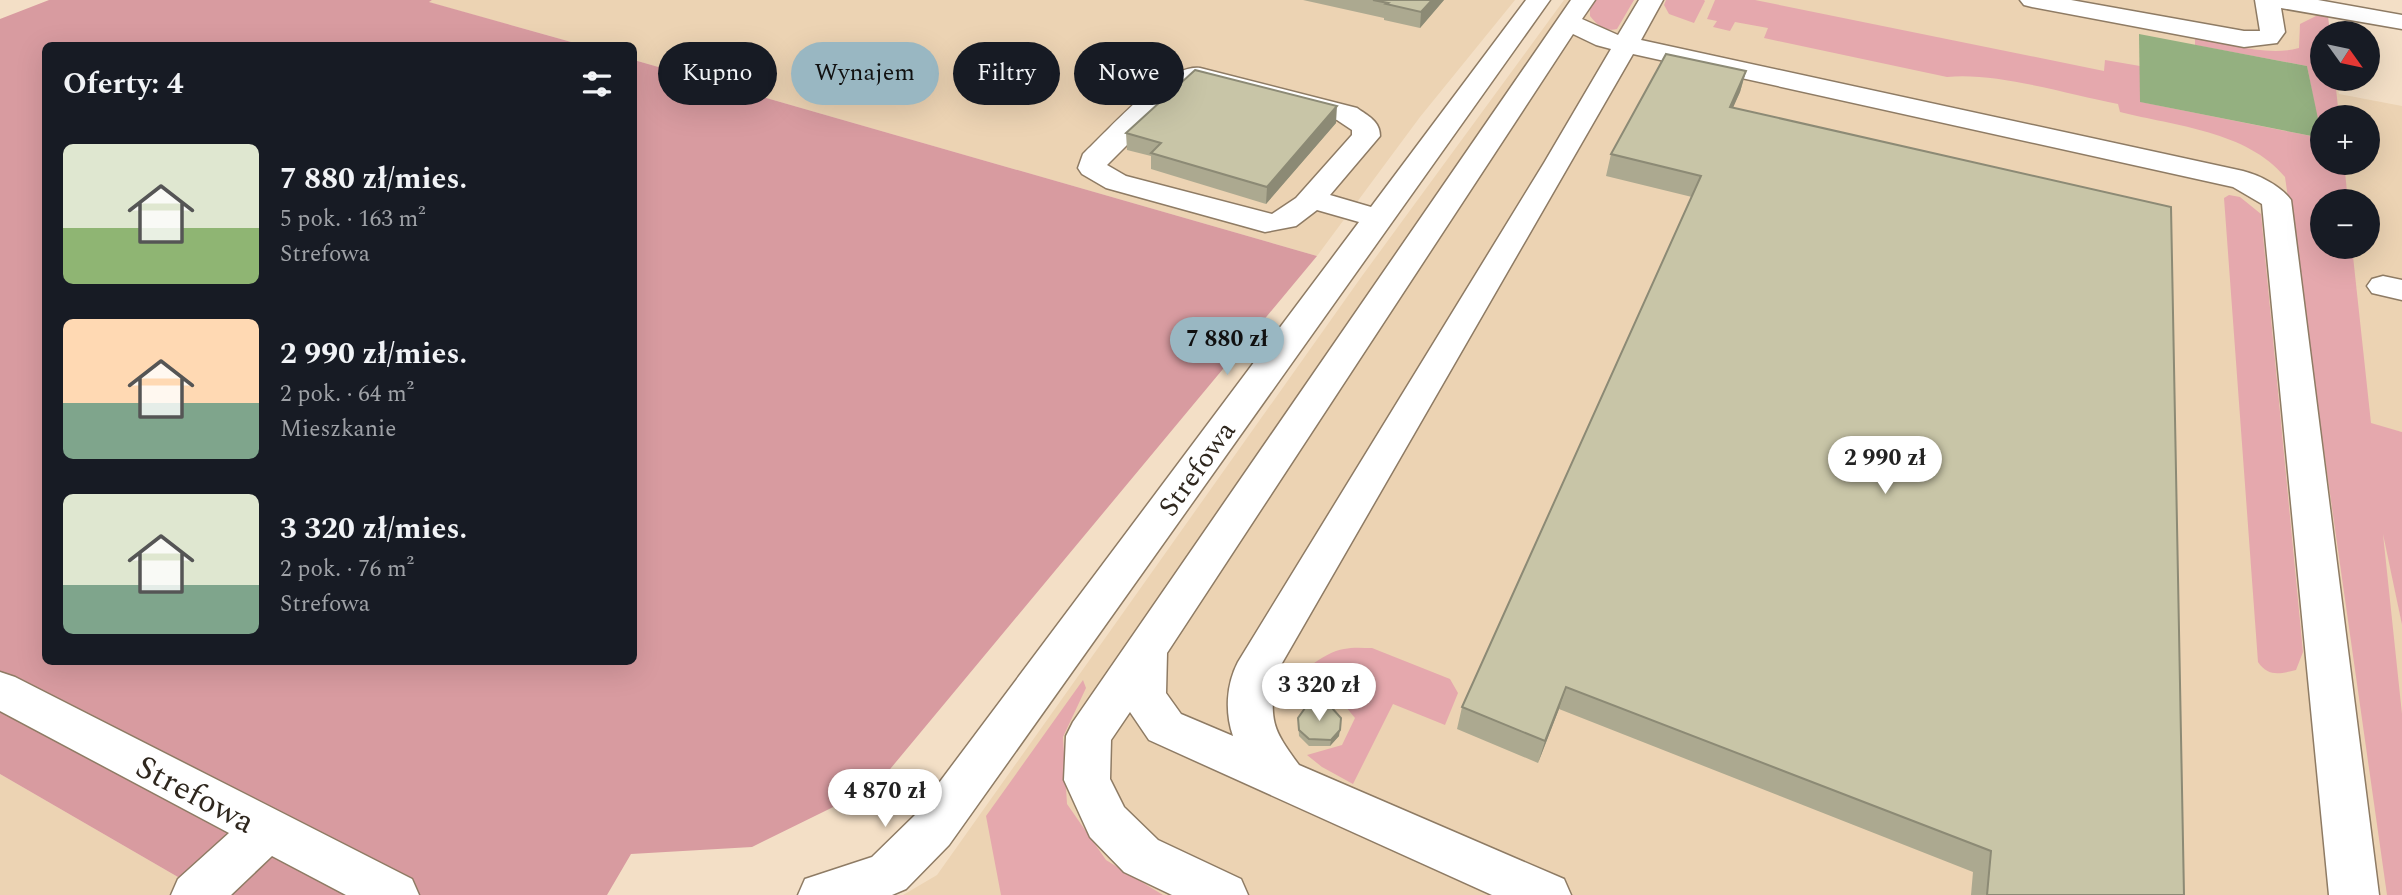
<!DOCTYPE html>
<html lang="pl">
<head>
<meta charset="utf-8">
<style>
	body { margin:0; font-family:Spectral,serif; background:#242831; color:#f1f3f6; height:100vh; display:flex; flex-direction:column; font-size:26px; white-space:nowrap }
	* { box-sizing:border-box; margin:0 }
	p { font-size:23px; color:#9ea1a6 }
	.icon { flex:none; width:38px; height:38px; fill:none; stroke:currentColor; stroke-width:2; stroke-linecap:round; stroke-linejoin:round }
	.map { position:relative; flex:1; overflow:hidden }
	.drawer { position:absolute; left:42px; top:42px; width:595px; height:623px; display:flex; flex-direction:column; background:#171b24; border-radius:10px; box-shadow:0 7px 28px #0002 }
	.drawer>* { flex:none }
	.top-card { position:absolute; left:658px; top:42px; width:665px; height:63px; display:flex; gap:14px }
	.needle { width:46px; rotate:123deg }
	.tools { position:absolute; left:2310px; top:21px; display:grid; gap:14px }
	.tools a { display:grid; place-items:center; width:70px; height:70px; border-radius:50%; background:#171b24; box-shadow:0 7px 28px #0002; font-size:35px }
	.price { position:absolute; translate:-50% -60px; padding:0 16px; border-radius:24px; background:#fff; color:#222; font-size:23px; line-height:46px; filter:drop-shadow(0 2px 4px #0008) }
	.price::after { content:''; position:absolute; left:50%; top:42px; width:21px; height:16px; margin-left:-10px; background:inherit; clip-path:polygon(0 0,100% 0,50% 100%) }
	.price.on { background:#99b7c2; color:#111 }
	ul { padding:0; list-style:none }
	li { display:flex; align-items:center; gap:21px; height:175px; padding:0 21px }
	li span { display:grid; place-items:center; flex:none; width:196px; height:140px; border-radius:10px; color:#555 }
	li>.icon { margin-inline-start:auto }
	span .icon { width:84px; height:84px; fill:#fffc; stroke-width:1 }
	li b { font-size:30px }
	h2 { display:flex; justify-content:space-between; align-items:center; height:84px; padding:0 21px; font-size:30px }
	.pill { padding:0 24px; border-radius:32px; background:#171b24; box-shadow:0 7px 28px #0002; font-size:24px; line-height:63px }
	.pill.on { background:#99b7c2; color:#111 }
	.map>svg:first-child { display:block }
	.built { fill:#ecd3b3; fill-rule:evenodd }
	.green { fill:#e5a8ad }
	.forest { fill:#d89ba0 }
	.water { fill:#94b080 }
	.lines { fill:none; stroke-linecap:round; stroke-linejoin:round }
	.minor-casing { stroke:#8e7b64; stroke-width:3 }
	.minor { fill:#fff; fill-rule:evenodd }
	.wall { fill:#aca990 }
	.shaded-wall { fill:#8c8a75 }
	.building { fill:#c8c5a7; stroke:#8c8a75; stroke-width:2 }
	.labels { text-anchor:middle; stroke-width:5; stroke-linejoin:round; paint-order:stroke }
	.street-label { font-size:28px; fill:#2f271e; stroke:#fff }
	.near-street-label { font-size:33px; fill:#2f271e; stroke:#fff }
</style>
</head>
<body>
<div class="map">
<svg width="2402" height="895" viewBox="0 0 2402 895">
	<rect width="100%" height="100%" fill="#f3dfc6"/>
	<path class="built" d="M432,0H1515L1420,117L1317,256L634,60V46L582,45L428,2Z
		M1564,0H2252L2320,12L2325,33H2322V79H2335L2339,94L2402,106V432L2362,422L2402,625V895H903L937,875L1362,276ZM2322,117H2368V163H2322ZM2322,201H2368V247H2322Z
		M0,774L209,895H0Z"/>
	<path class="green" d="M1596,0H1634L1617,29C1605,32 1597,25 1590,16V9Z
		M1666,0H1704L1705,1L1694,23L1669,14L1664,5Z
		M1715,0H1755L2104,71L2105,60L2140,66L2141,102L2321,138L2307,66L2195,45V37C2227,43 2266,57 2299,48L2300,24L2316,16H2328L2330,33H2322V79H2335L2339,117H2322V163H2344L2348,201H2322V247H2352L2371,423L2402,432V625L2383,534L2402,714V895H2387L2285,177C2247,131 2175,126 2120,112L2118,104C2067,94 1996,72 1947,77L1764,38L1768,28L1735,22L1730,31L1713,27L1717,21L1707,19Z
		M2229,195L2240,197L2261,214L2303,652L2296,670C2280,674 2268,677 2258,662L2224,198Z
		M1372,648L1450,679L1458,693L1445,725L1393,704L1353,784L1322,767L1307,755L1342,745L1355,718L1341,701L1317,689L1287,697C1291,677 1324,652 1344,649C1353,647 1363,648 1372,648Z
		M1083,680L1086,688L1063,737L1067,804L1106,860L1163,895H1001L986,816Z"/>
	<path class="forest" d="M49,0H432L429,2L582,45L46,46V662H634V60L1317,256L876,786L752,847L631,854L607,895H209L0,774V19Z"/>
	<path class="water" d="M2139,34L2307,66L2322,138L2140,102Z"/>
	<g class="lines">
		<g class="minor-casing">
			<path id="minor" d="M1526,0H1550L949,845L906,889L892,895H798L805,879L872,857L915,815L1359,222L1317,210L1296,226L1265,232L1106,188L1082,174L1078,168L1083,154C1109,130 1165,64 1200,68L1357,108C1368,116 1380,121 1380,136L1330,195L1371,207ZM1195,83L1337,120L1352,130V135L1296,198L1272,214L1126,176L1107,165L1183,89Z
				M1571,0H1595L1582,19L1618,35L1639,0H1663L1641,40L2243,171C2259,175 2281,186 2291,200L2379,895H2329L2262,204L2233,187L1633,54L1274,677C1271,723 1271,727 1299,765L1564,879L1571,895H1492L1149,740L1130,712L1111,740L1110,779L1124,807L1158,840L1241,879L1248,895H1172L1124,872L1090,837L1064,780L1066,736L1073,722ZM1573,34L1596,45L1611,49L1544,163L1238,662C1226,685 1225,713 1233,736L1181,714L1166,693L1167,653Z
				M2020,0H2071L2244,31H2260L2255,0H2318L2402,15V29L2281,8L2285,32L2277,43L2244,47L2032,7L2024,5Z
				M2383,276L2402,280V300L2372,293L2367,286L2372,279Z
				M0,672L15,677L412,879L419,895H346L272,856L231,895H171L178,879L229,833L0,711Z"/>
		</g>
		<use href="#minor" class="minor"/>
	</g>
	<path class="wall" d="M1303,0H1444L1420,28L1384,20V18Z
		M1746,71L1740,92L1733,107L2184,895H1971L1973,872L1559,709L1538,763L1457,729L1462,707L1692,197L1606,176L1611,154Z
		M1336,123L1266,204L1151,169V156L1127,150L1126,133Z
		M1298,718L1339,736L1330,746H1309L1299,736Z"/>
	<path class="shaded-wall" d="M1432,0H1444L1420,28L1421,12Z
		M1746,71L1740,92L1724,128L1730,107Z
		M1337,106L1336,123L1266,204L1267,187Z
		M1566,687L1559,709L1538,763L1545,741Z
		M1340,730L1339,736L1330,746L1331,740Z"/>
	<path class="building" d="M1373,0H1432L1421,12L1386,4L1388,3Z
		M1666,54L1746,71L1730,107L2171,207L2184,895H1987L1991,851L1566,687L1545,741L1462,707L1701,176L1611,154Z
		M1195,70L1337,106L1267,187L1151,153L1161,143L1126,133Z
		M1312,706L1332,708L1341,718L1340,730L1331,740L1309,739L1299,730L1298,718L1305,708Z"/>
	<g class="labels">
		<g class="street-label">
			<text transform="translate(1196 468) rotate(-54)" y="10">Strefowa</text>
		</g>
		<g class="near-street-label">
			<text transform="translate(196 793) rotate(28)" y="12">Strefowa</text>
		</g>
	</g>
</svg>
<div class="tools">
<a><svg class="needle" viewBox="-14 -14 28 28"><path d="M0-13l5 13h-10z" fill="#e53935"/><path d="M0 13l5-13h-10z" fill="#9ea1a6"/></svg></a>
<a>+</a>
<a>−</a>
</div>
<b class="price on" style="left:1227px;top:377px">7 880 zł</b>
<b class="price" style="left:1885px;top:496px">2 990 zł</b>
<b class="price" style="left:1319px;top:723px">3 320 zł</b>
<b class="price" style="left:885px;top:829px">4 870 zł</b>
<div class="top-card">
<a class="pill">Kupno</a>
<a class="pill on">Wynajem</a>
<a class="pill">Filtry</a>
<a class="pill">Nowe</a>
</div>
<section class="drawer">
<h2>Oferty: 4<svg class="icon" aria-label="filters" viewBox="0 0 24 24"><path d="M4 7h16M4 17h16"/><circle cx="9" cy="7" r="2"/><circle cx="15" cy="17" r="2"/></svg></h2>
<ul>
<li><span style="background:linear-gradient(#dfe7d0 60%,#8fb573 0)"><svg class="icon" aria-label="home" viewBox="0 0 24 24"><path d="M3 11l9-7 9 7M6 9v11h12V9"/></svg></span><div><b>7 880 zł/mies.</b><p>5 pok. · 163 m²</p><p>Strefowa</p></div></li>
<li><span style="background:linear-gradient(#ffd9b3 60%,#7fa58c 0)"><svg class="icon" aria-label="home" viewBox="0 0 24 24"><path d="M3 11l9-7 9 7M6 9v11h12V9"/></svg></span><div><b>2 990 zł/mies.</b><p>2 pok. · 64 m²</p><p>Mieszkanie</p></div></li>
<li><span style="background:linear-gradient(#dfe7d0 65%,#7fa58c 0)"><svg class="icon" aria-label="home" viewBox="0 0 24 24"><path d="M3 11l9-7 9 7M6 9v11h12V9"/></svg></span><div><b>3 320 zł/mies.</b><p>2 pok. · 76 m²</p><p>Strefowa</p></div></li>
</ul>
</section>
</div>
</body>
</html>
